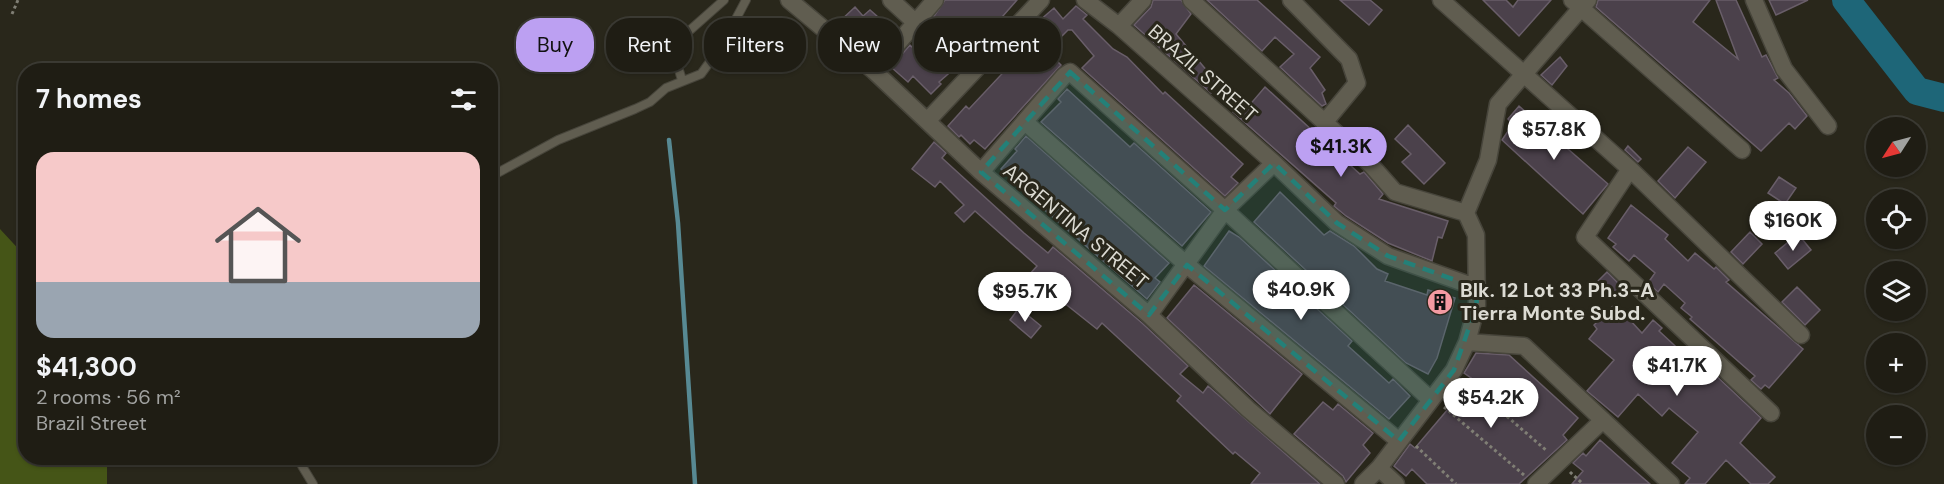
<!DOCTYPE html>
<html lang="en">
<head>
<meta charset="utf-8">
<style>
	body { margin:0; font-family:"DM Sans",sans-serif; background:#2c2a22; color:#f1f3f6; height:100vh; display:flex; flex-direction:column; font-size:22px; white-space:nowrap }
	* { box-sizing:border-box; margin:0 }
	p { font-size:20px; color:#a1a2a0 }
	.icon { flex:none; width:33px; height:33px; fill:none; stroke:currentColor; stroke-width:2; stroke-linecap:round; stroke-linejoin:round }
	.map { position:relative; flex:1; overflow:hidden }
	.details { position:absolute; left:18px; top:63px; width:480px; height:402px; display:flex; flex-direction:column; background:#1f1d14; border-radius:24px; box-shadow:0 2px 4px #0004,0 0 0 2px #3c3b34 }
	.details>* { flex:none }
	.top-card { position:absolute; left:516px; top:18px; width:570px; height:54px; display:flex; gap:12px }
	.needle { width:39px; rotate:234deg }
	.controls { position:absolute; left:1866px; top:117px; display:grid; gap:12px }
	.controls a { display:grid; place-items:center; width:60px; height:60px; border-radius:50%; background:#1f1d14; box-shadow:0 2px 4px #0004,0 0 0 2px #3c3b34; font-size:30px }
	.price { position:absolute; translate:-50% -51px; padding:0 14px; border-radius:21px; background:#fff; color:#222; font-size:20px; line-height:39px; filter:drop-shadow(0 2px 3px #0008) }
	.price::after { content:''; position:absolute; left:50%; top:36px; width:18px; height:14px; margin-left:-9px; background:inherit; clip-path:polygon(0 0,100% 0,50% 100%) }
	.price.active { background:#bca0f2; color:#111 }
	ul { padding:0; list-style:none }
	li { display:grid; align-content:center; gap:12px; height:318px; padding:0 18px }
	li span { display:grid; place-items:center; height:186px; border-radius:18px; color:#555 }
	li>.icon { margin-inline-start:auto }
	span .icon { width:108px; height:108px; fill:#fffc; stroke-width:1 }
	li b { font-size:26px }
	h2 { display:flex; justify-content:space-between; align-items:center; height:72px; padding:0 18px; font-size:26px }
	.pill { padding:0 21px; border-radius:24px; background:#1f1d14; box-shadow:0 2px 4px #0004,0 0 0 2px #3c3b34; font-size:21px; line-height:54px }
	.pill.active { background:#bca0f2; color:#111 }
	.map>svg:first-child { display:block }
	.green { fill:#455517 }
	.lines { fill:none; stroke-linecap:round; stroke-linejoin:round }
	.stream { stroke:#578993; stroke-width:4.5 }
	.river { stroke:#1e6678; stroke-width:28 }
	.building { fill:#4b414b; stroke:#695e69; stroke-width:1.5 }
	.lane-casing { stroke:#47453b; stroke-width:10 }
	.street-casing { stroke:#47453b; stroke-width:19 }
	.path { stroke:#807f75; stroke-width:3; stroke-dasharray:3 3; stroke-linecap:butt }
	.lane { stroke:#605d50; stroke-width:8 }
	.street { stroke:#605d50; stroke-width:16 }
	.marked { fill:#248078; fill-opacity:0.2; stroke:#248078; stroke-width:4.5; stroke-dasharray:12 8; stroke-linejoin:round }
	.labels { text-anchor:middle; stroke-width:6; stroke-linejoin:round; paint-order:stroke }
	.street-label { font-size:20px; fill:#dcdbd3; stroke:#29271b }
	.poi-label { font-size:20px; font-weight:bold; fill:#dcdbd3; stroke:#29271b; text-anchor:start }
</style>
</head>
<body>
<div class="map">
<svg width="1944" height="484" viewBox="0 0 1944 484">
	<rect width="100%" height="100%" fill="#29271b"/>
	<path class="green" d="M0,229L25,256L26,458H107V484H0Z"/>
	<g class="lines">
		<path class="stream" d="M669,140L678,223L695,484"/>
		<path class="river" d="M1846,0L1917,91L1944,98"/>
	</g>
	<path class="building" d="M945,0H1017L973,50L971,48L953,66L955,68L939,82L941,84L931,94L913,76L908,82L891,67L910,45L914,49L932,29L928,25Z
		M1153,0H1181L1191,14L1176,34L1219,85L1211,93L1134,25L1151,7Z
		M1207,0H1257L1320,57L1310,68L1325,90L1322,93L1326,104L1322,106L1280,67L1294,54L1275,37L1262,51Z
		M1340,0H1370L1382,10L1369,25Z
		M1483,0H1506L1513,7L1518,0H1551L1519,36Z
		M1598,0H1710L1693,22L1738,59L1716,0H1736L1762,57L1766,55L1778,78L1774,80L1789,93L1807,116L1795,129L1789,123L1761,151L1596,7Z
		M1769,0H1808L1776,15Z
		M1076,6L1087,15L1083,19L1113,49L1127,57L1163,94L1165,92L1243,164L1231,177L1238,183L1225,196L1082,68L1094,56L1072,30H1068L1047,51L1061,65L985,149L974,140L970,144L961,135L959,137L948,126L966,106L969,109L1045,28L1039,21L1054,8L1063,19Z
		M855,7L863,16L870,10L894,31L879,50L861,36L856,41L838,23Z
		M1560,57L1567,66L1552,85L1541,75Z
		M1265,87L1340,156L1360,174L1364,172L1383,194L1379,199L1448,221L1442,238L1438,237L1432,261L1388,243L1346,216L1334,206L1336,203L1233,112L1243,102L1248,107Z
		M1067,89L1130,147L1134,143L1211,212L1182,246L1041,122L1061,102L1058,99Z
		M1519,106L1608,184L1583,214L1502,140L1513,124L1508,119Z
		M1408,125L1445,163L1424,184L1402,162L1411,154L1395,139Z
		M1026,136L1169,263L1155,278L1160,282L1147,299L1040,206L1044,201L1017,176L1012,180L1001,169L1017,151L1015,149Z
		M934,142L946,153L942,158L1024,233L1048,253L1053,247L1142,323L1188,366L1180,374L1203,393L1208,386L1320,484H1251L1260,473L1235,452L1233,454L1177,401L1181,396L1102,323L1097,329L1029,275L1037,266L975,211L964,222L955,213L964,205L940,181L935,187L912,169Z
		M1628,146L1641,159L1638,162L1625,150Z
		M1688,147L1706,162L1675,198L1658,181Z
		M1779,177L1796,188L1785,204L1768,193Z
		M1280,192L1324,235L1330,231L1354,246L1377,269L1388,274L1385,281L1427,295L1428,290L1455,298L1437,358L1428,374L1406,363L1254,222Z
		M1631,205L1668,235L1665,239L1688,261L1695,253L1714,269L1716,267L1729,280L1726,282L1803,349L1769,388L1765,385L1761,389L1751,380L1755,376L1690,319L1692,317L1681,308L1685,303L1664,284L1658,292L1648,283L1655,273L1634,255L1629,261L1613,247L1616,244L1608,238Z
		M1229,231L1239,237L1352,341L1348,346L1389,383L1393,379L1410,396L1389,419L1204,266Z
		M1750,232L1762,244L1743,264L1731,252Z
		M1798,234L1811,250L1788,269L1775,253Z
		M1607,272L1623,288L1611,299L1596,283Z
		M1194,285L1302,374L1270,414L1167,318Z
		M1797,287L1820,310L1805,325L1782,302Z
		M1615,304L1642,333L1653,320L1662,328L1659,331L1687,357L1691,352L1761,418L1740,443L1775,477L1768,484H1751L1726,460L1705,484H1685L1690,478L1672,463L1698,432L1669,408L1662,416L1638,394L1618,417L1587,391L1614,360L1589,339L1597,329L1594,325Z
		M1019,308L1041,326L1031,338L1010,320Z
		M1476,353L1509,355L1578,418L1563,435L1567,440L1519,484H1427L1412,469L1406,476L1394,466L1410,444L1415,448L1454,402L1452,400L1471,378L1464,373Z
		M1323,402L1333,410L1338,404L1373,433L1363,445L1370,453L1346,482L1343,476L1294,434Z
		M1600,440L1628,465L1650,484H1572L1583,471L1573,463L1583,453L1586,456Z"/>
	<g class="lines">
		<g class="lane-casing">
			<path id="lane" d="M682,80L673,51L680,39L724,0
				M490,177L558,140L635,109L650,102L666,88L701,74L722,45L746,0
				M304,458L302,466L313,484"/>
		</g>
		<g class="street-casing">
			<path id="street" d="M789,0L874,71L981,172L1149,315L1248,409L1336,484
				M891,0L916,23
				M1085,0L1119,26L1274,163L1337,223L1388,256L1475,287
				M1191,0L1371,165L1395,192L1466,213
				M1291,0L1349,59L1357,83L1324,123
				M1441,0L1630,169L1801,335
				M1572,0L1742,150
				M1754,0L1784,69L1828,126
				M1119,26L1143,0
				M874,71L935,0
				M928,120L1041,0
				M1025,122L1187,265L1399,441
				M1630,169L1585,237L1771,413
				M981,172L1064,76L1070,72L1225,210L1431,400
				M1149,315L1225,210L1274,163
				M1467,342L1524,346L1671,484
				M1379,468L1396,484
				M1363,484L1379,468L1454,370L1467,342L1477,305L1476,235L1466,213L1488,160L1498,104L1588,0
				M1536,484L1603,420"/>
		</g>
		<path class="path" d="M12,14L18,0
			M1466,381L1547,451
			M1444,407L1524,475
			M1416,446L1456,484
			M1570,472L1583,484"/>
		<use href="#lane" class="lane"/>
		<use href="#street" class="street"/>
	</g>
	<path class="marked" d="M1070,72L1225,210L1274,163L1337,223L1388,256L1475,287L1477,305L1454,370L1399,441L1187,265L1149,315L981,172Z"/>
	<defs>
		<g id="building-disc" transform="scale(1.35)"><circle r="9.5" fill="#f49aa2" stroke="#29271b"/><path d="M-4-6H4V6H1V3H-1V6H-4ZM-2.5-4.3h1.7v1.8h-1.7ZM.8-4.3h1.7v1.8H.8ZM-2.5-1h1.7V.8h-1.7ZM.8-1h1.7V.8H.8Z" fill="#111"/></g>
	</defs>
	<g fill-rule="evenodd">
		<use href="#building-disc" x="1440" y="302"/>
	</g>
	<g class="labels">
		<g class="street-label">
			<text transform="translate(1203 73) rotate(41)" y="7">BRAZIL STREET</text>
			<text transform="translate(1076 226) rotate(40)" y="7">ARGENTINA STREET</text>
		</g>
		<g class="poi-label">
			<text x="1460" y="297">Blk. 12 Lot 33 Ph.3-A<tspan x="1460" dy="23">Tierra Monte Subd.</tspan></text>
		</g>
	</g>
</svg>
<div class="controls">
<a><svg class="needle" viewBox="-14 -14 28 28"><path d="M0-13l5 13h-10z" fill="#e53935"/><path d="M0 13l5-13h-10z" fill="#a1a2a0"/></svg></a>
<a><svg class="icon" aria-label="locate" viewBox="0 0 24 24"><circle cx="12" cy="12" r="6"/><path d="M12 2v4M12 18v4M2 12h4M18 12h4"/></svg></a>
<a><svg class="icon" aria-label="layers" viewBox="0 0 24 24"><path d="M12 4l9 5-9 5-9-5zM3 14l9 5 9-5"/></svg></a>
<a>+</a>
<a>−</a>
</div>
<b class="price" style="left:1554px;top:161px">$57.8K</b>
<b class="price active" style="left:1341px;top:178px">$41.3K</b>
<b class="price" style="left:1793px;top:252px">$160K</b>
<b class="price" style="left:1301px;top:321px">$40.9K</b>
<b class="price" style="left:1025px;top:323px">$95.7K</b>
<b class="price" style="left:1677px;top:397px">$41.7K</b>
<b class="price" style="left:1491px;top:429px">$54.2K</b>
<div class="top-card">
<a class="pill active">Buy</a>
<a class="pill">Rent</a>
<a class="pill">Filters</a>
<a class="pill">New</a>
<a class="pill">Apartment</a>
</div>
<section class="details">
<h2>7 homes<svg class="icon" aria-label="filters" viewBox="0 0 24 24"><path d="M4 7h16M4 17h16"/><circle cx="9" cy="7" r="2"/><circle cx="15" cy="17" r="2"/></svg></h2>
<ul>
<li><span style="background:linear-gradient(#f6c9c9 70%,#9aa5b1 0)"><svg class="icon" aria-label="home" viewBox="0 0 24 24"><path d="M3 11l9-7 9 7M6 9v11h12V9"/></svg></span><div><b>$41,300</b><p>2 rooms · 56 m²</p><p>Brazil Street</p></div></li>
</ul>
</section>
</div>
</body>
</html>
